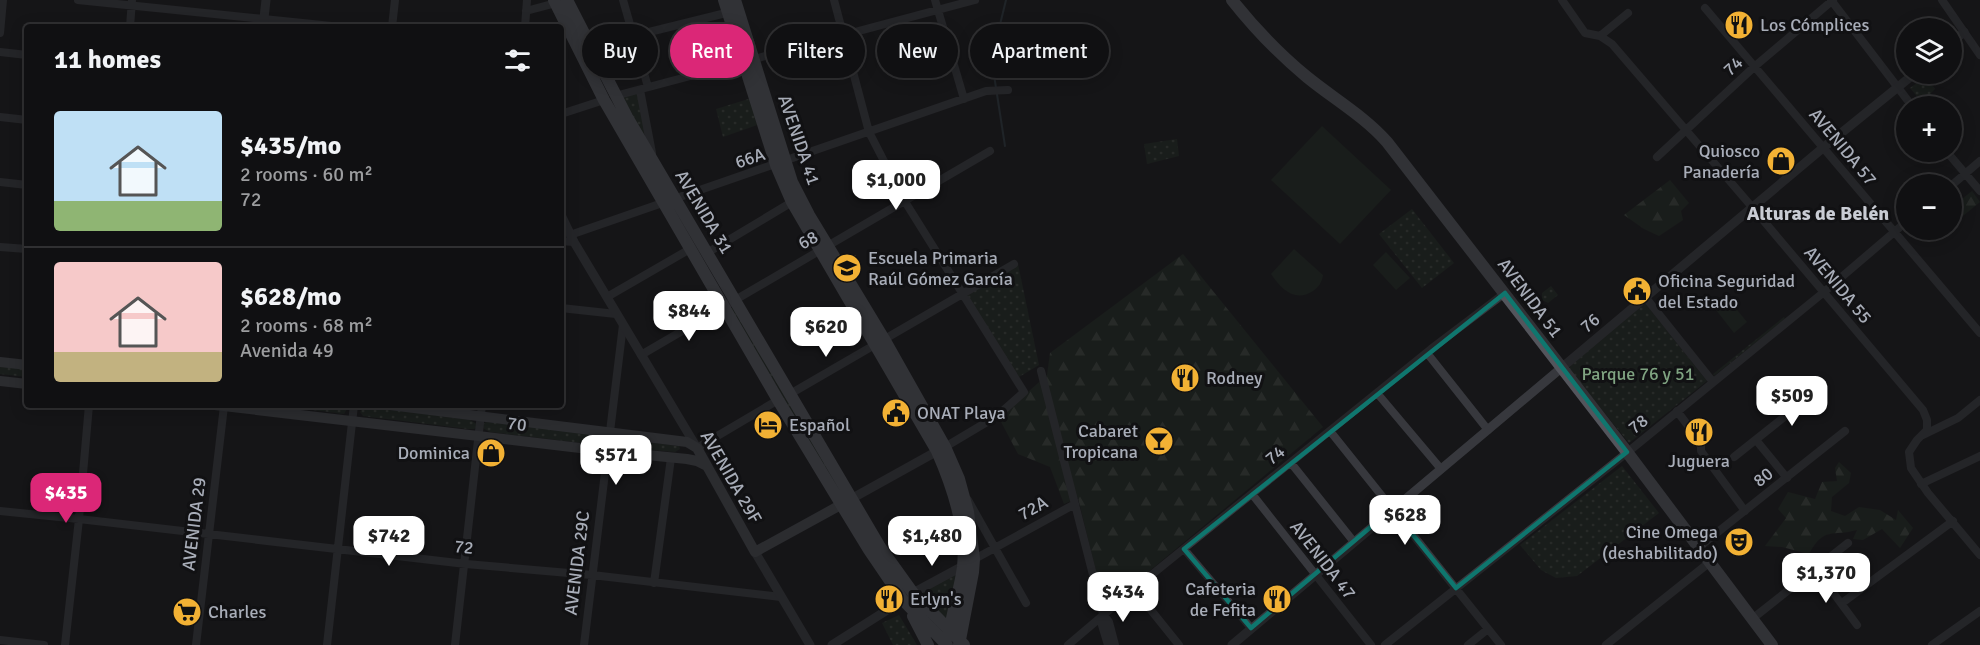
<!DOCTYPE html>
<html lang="en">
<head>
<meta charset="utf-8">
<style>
	body { margin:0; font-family:Signika,sans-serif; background:#19191b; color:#f1f3f6; height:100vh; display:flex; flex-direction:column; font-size:22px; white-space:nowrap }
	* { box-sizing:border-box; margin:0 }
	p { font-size:20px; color:#9c9d9f }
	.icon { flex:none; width:33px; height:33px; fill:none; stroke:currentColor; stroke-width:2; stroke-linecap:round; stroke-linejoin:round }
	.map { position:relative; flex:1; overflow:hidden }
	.details { position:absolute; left:24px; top:24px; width:540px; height:384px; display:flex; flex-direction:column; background:#101012; border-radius:6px; box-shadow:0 3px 15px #0003,0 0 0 2px #303032 }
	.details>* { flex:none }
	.hud { position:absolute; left:582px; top:24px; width:570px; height:54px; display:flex; gap:12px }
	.controls { position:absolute; left:1896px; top:18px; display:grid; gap:12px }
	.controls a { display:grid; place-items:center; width:66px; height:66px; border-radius:50%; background:#101012; box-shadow:0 3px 15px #0003,0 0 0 2px #303032; font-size:30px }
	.price { position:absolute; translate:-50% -51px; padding:0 14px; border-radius:12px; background:#fff; color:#222; font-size:20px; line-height:39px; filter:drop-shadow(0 2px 3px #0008) }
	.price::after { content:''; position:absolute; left:50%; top:36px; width:18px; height:14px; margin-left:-9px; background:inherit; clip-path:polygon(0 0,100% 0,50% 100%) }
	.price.selected { background:#db2777; color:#fff }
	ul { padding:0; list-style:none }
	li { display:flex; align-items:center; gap:18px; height:150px; padding:0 30px }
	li+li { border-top:2px solid #303032 }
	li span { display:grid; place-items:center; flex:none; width:168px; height:120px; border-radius:6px; color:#555 }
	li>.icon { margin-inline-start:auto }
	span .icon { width:72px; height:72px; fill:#fffc; stroke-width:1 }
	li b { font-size:26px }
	h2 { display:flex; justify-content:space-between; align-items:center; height:72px; padding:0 30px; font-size:26px }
	.pill { padding:0 21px; border-radius:27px; background:#101012; box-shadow:0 3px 15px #0003,0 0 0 2px #303032; font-size:21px; line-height:54px }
	.pill.selected { background:#db2777; color:#fff }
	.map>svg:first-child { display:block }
	.grass { fill:url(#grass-dots) }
	.forest { fill:url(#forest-firs) }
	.garden { fill:#1e261f }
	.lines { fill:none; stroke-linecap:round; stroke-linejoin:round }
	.stream { stroke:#2c353c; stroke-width:2 }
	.minor { stroke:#37383d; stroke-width:8 }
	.tertiary { stroke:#37383d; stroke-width:9 }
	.secondary { stroke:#45474d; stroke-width:10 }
	.primary { stroke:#53555c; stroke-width:12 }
	.marked { fill:none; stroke:#0f766e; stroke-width:4.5; stroke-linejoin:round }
	.labels { text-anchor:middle; stroke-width:6; stroke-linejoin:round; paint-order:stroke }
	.poi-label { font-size:18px; fill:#a8adb8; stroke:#111113; text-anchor:start }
	.street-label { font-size:18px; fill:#a8adb8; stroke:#111113 }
	.park-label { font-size:18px; fill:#7fa381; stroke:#111113 }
	.neighbourhood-label { font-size:20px; font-weight:bold; fill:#c9ccd4; stroke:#111113 }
</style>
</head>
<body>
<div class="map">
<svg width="1980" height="645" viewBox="0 0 1980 645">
	<defs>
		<pattern id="grass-dots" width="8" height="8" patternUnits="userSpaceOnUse" patternTransform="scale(1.5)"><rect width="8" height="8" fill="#1e261f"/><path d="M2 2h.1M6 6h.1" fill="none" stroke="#3c433d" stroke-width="1.8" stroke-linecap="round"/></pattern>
		<pattern id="forest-firs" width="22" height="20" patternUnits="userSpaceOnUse" patternTransform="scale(1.5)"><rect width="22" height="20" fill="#1e261f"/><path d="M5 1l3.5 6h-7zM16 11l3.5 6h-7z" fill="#3c433d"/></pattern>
	</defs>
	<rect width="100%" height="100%" fill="#161618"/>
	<path class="grass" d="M1927,79L1935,89L1930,94L1940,106H1925L1910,88L1921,80Z
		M640,90L654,164L615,96Z
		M755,97L763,123L723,137L716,109Z
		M1177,139L1179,156L1147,164L1144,144Z
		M1412,209L1454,263L1422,288L1379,234Z
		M1018,264L1039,365L1019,377L966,295Z
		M1551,286L1558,295L1548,303L1542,300V293Z
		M1645,303L1707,381L1629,443L1569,369L1571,365Z
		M733,307L843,494L841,495L827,472L731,308Z
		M1784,317L1785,319L1714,376L1713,374Z
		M0,366L27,369V377L0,374Z
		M273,405H344L347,409L344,414Z
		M364,406L470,420L480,426L486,422L600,434L604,441L599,445L490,432L479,426L474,429H468L363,416L360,412Z
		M616,438L679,446L680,449L675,452L617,447L614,441Z
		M1622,466L1659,513L1577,576L1556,578L1541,570L1520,545Z
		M963,566L949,631L913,593Z
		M899,615L917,645H893L882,623Z"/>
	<path class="forest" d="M1670,180L1689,203L1681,211L1683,220L1659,236L1644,229L1624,215Z
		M1972,191L1980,202L1958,220L1952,212V207Z
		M1183,254L1323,427L1112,602L1102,596L1078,498L1064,504L1050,467L1018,454L999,418L1047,375L1050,353Z
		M1839,462L1851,473L1849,483L1832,497L1831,511L1845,516L1859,507L1880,510L1896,520L1898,510L1913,528L1900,548L1882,529L1863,540L1853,539L1857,530C1832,537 1824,526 1809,554L1782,547L1765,546L1786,518L1778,509L1788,492L1815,499L1822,482L1837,481L1835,468Z"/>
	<path class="garden" d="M1322,126L1391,190L1340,244L1271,180Z
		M1294,249L1323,275C1322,282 1319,287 1313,291C1295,303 1281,289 1271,274Z
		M1386,252L1410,278L1396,290L1373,265Z
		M1729,300L1747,322L1734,333L1716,310Z"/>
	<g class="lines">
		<path class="stream" d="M1005,146L994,75L996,41L1006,0"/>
		<path class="minor" d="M78,0L341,27
			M623,0L648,87
			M834,0L869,132L904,200L1024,392L997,416L945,447
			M935,0L964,99
			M1562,0L1585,33L1600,36L1612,44L1752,207L1923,410L1927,420V430L1917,440L1909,452L1911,468L1928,493L1980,555
			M1831,0L1912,106
			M1942,0L1980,55
			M1705,8L1980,333
			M526,11L560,2
			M130,27L132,0
			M392,27L395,0
			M525,27L527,0
			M0,33L3,0
			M633,36L730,12
			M1600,36L1628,13
			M0,52L27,55
			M640,90L652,153
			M615,96L975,0
			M561,114L604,100
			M0,117L27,120
			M1947,152L1980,191
			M1657,157L1754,67L1833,0
			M0,182L27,185
			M1952,185L1980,161
			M570,235L986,91L1008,90
			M561,241L574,242
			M0,247L27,249
			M707,253L792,202
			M607,297L690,249
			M1646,298L1713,382
			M561,308L616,314
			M1427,353L1488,430
			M641,355L990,151
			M1041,371L1103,614L1102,625L1108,645
			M1377,393L1441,469
			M790,394L1014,264
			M1677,411L1701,443V451L1745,511
			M1330,431L1501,645
			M1923,435L1958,418L1980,400
			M1756,440L1787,478
			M697,448L778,400
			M1734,457L1813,394
			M1291,463L1354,542
			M1921,484L1980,456
			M1252,494L1371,645
			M968,500L1026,603
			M0,511L79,519L466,564L592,575L781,597
			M1699,547L1845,431
			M1184,549L1251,628
			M971,561L1075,504
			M1815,568L1857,625
			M654,583L671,458
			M1134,589L1179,645
			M1842,603L1953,521
			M1103,614L1109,622L1115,645
			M1752,619L1848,543
			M0,640L44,645
			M65,645L79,519L89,405
			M196,645L224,406
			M327,645L354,405
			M455,645L482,405
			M584,645L623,325
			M1068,645L1134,589L1431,349L1505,293
			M1385,645L1634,447L1824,292L1906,222
			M1468,645L1488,629
			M1606,645L1710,562
			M1932,645L1980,611"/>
		<path class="tertiary" d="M263,27L266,0
			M1952,42L1964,32
			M561,215L574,242L697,448
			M851,499L941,449
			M755,552L810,645
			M913,593L963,566
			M832,645L903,600
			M1232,645L1824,147L1914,74"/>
		<path class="secondary" d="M0,362L27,365
			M0,381L27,384
			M215,405L597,450L687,459L697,461L707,466
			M390,405L687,442L697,448L755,552L846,502"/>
		<path class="primary" d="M554,0L604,100L778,400L841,504L869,550L903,600L947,645
			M567,0L627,117L880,547L913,593L964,645
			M724,0L776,165L792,202L937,451C952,485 967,529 963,567C960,590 952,612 949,635
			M735,0L792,182L809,215L884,339L945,447L959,479L968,512L974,559L973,572L959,645
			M1232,0C1255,29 1279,54 1307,77C1334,99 1364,116 1387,142L1627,452L1772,645
			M913,616L928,645"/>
	</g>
	<path d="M0 0H1980V645H0ZM1505,293L1627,452L1456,588L1392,509L1251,628L1184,549Z" fill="#161618" fill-opacity=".55" fill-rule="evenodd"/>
	<path class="marked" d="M1505,293L1627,452L1456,588L1392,509L1251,628L1184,549Z"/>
	<defs>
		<g id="restaurant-disc" transform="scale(1.5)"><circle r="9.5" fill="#f2b134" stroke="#111113"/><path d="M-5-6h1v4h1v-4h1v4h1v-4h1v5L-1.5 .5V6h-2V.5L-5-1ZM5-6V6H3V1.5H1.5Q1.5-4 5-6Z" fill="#111"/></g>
		<g id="shop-disc" transform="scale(1.5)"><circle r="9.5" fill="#f2b134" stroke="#111113"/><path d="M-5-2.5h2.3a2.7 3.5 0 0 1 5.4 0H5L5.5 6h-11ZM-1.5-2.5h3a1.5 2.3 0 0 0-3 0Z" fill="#111"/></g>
		<g id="school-disc" transform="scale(1.5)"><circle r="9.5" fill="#f2b134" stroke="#111113"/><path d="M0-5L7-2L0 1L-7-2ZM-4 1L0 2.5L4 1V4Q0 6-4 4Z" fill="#111"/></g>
		<g id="civic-disc" transform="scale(1.5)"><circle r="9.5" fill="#f2b134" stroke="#111113"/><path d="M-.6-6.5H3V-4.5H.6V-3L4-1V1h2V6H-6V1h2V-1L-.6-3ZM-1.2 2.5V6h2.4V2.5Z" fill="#111"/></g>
		<g id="hotel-disc" transform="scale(1.5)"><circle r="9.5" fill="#f2b134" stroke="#111113"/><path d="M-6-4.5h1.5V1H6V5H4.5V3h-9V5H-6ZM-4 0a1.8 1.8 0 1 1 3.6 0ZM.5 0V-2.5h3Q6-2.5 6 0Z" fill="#111"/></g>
		<g id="bar-disc" transform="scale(1.5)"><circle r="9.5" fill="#f2b134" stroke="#111113"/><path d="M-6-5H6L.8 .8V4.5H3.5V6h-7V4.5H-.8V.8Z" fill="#111"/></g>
		<g id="theatre-disc" transform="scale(1.5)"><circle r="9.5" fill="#f2b134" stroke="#111113"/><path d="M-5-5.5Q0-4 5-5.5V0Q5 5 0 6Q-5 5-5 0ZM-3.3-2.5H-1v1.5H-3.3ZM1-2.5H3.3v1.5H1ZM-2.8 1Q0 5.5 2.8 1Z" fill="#111"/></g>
		<g id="supermarket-disc" transform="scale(1.5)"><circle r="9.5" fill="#f2b134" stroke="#111113"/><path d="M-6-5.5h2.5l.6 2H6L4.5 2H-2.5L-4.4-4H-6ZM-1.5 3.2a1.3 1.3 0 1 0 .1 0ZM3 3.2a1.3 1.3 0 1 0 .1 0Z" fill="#111"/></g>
	</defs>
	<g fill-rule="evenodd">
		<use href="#restaurant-disc" x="1739" y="25"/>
		<use href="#shop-disc" x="1781" y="161"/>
		<use href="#school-disc" x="847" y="268"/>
		<use href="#civic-disc" x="1637" y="291"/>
		<use href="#restaurant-disc" x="1185" y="378"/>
		<use href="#civic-disc" x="896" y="413"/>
		<use href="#hotel-disc" x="768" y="425"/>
		<use href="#restaurant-disc" x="1699" y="432"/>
		<use href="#bar-disc" x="1159" y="441"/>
		<use href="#shop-disc" x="491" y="453"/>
		<use href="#theatre-disc" x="1739" y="542"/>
		<use href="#restaurant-disc" x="889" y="599"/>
		<use href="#restaurant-disc" x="1277" y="599"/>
		<use href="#supermarket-disc" x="187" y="612"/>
	</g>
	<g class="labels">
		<g class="poi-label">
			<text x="1760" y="31">Los Cómplices</text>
			<text x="1760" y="157" text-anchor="end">Quiosco<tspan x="1760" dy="21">Panadería</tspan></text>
			<text x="868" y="264">Escuela Primaria<tspan x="868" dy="21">Raúl Gómez García</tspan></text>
			<text x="1658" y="287">Oficina Seguridad<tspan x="1658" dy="21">del Estado</tspan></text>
			<text x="1206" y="384">Rodney</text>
			<text x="917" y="419">ONAT Playa</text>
			<text x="789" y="431">Español</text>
			<text x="1138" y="437" text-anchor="end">Cabaret<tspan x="1138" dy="21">Tropicana</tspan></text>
			<text x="470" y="459" text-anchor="end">Dominica</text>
			<text x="1699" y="467" text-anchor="middle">Juguera</text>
			<text x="1718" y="538" text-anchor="end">Cine Omega<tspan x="1718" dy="21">(deshabilitado)</tspan></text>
			<text x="1256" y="595" text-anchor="end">Cafeteria<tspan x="1256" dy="21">de Fefita</tspan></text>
			<text x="910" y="605">Erlyn's</text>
			<text x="208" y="618">Charles</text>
		</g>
		<g class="street-label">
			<text transform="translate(1733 66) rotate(-43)" y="6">74</text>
			<text transform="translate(799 140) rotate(71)" y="6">AVENIDA 41</text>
			<text transform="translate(1843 147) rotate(50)" y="6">AVENIDA 57</text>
			<text transform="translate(750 158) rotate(-18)" y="6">66A</text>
			<text transform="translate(704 212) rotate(59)" y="6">AVENIDA 31</text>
			<text transform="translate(808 240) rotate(-30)" y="6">68</text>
			<text transform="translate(1838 285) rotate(50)" y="6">AVENIDA 55</text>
			<text transform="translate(1530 298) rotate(53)" y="6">AVENIDA 51</text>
			<text transform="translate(1590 323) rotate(-40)" y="6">76</text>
			<text transform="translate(517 424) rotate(7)" y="6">70</text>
			<text transform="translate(1638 424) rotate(-39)" y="6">78</text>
			<text transform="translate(1275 455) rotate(-39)" y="6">74</text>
			<text transform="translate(731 477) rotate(60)" y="6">AVENIDA 29F</text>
			<text transform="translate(1763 477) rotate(-39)" y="6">80</text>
			<text transform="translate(1033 508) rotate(-29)" y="6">72A</text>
			<text transform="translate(194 524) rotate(-83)" y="6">AVENIDA 29</text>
			<text transform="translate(464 547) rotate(6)" y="6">72</text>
			<text transform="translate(1323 560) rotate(52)" y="6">AVENIDA 47</text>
			<text transform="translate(577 563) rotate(-83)" y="6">AVENIDA 29C</text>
		</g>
		<g class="park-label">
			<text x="1638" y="380">Parque 76 y 51</text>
		</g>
		<g class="neighbourhood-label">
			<text x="1818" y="220">Alturas de Belén</text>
		</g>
	</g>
</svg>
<div class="controls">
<a><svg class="icon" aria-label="layers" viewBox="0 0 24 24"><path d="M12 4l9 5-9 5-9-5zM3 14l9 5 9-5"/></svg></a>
<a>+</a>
<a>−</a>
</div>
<b class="price" style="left:896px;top:211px">$1,000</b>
<b class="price" style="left:689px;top:342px">$844</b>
<b class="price" style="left:826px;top:358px">$620</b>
<b class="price" style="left:1792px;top:427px">$509</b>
<b class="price" style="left:616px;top:486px">$571</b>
<b class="price selected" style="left:66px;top:524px">$435</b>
<b class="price" style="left:1405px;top:546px">$628</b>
<b class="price" style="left:389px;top:567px">$742</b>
<b class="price" style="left:932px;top:567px">$1,480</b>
<b class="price" style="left:1826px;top:604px">$1,370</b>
<b class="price" style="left:1123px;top:623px">$434</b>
<div class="hud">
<a class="pill">Buy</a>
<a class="pill selected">Rent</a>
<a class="pill">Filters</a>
<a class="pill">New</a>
<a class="pill">Apartment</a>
</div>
<section class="details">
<h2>11 homes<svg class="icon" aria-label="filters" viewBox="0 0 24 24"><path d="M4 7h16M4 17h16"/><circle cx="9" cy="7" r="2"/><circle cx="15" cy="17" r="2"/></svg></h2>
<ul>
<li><span style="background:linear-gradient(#bfe0f5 75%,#8fb573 0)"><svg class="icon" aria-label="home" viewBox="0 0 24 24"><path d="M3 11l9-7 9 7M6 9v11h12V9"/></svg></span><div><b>$435/mo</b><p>2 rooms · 60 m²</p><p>72</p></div></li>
<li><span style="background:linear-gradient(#f6c9c9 75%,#c2b280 0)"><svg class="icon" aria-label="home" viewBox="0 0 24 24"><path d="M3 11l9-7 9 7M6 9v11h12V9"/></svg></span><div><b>$628/mo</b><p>2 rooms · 68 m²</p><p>Avenida 49</p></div></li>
</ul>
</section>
</div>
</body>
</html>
